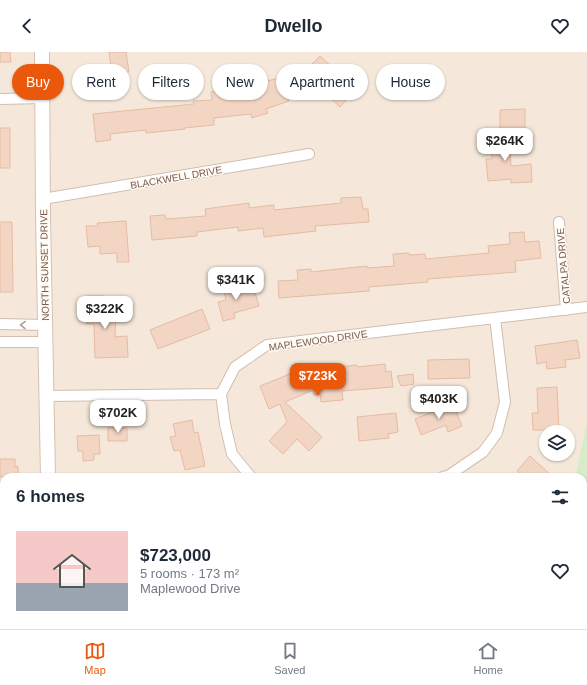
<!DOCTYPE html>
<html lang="en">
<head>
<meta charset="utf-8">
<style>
	body { margin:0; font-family:Helvetica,sans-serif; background:#f2f2f3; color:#1f2937; height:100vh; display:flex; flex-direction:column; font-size:15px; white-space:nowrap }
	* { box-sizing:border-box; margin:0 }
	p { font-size:13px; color:#747a83 }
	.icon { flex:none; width:22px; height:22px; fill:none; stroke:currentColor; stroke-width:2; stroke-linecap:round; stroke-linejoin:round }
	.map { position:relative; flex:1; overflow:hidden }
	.sheet { position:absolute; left:0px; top:421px; width:587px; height:156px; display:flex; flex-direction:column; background:#fff; border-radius:12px 12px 0 0; box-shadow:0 1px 3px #0004 }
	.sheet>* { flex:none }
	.hud { position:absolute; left:12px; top:12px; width:563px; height:36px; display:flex; gap:8px }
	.controls { position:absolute; left:539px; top:373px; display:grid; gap:8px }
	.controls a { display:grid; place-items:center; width:36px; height:36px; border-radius:50%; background:#fff; box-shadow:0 1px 3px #0004; font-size:20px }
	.price { position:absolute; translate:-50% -34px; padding:0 9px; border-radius:8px; background:#fff; color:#222; font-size:13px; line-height:26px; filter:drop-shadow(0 1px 2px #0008) }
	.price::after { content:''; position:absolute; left:50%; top:24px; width:12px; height:9px; margin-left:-6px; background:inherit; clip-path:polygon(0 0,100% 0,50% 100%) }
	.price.current { background:#ea580c; color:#fff }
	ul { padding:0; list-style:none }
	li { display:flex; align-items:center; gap:12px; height:100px; padding:0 16px }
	li span { display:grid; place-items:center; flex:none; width:112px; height:80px; border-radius:0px; color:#555 }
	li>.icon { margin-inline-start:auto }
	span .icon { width:48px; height:48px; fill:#fffc; stroke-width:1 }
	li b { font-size:17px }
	h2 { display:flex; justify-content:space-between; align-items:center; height:48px; padding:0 16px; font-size:17px }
	.chip { padding:0 14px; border-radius:18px; background:#fff; box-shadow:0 1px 3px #0004; font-size:14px; line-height:36px }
	.chip.current { background:#ea580c; color:#fff }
	header { display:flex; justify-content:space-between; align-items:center; height:52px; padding:0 16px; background:#fff; font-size:18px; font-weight:700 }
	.tabs { display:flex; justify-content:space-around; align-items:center; height:56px; border-top:1px solid #e0e1e3; background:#fff; font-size:11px; color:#747a83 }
	.tabs a { display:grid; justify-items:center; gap:2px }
	.tabs .current { color:#ea580c }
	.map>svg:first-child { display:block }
	.residential { fill:#f5e8da; fill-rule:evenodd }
	.green { fill:#d8ecc9 }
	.building { fill:#f3d5c3; stroke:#e6bba3 }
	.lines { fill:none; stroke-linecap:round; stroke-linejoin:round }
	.minor-casing { stroke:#d1beb0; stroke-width:12 }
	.secondary-casing { stroke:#d6c0b0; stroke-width:16 }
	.minor { stroke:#fff; stroke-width:10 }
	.secondary { stroke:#fff; stroke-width:14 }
	.oneway { stroke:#af9d94 }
	.labels { text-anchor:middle; stroke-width:3; stroke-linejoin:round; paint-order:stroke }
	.street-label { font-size:10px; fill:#7a5c4d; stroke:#fffaf3 }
</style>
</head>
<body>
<header><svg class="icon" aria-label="back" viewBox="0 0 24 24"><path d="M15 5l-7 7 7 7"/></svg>Dwello<svg class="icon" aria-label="heart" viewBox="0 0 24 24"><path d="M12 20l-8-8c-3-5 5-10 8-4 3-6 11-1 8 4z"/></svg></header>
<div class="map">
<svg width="587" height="577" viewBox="0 0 587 577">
	<rect width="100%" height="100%" fill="#fdf6ec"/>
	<path class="residential" d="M0,0H587V370L575,425H4V573H184V577H0ZM546,380H568V402H546Z
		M417,573H491L492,577H414Z"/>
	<path class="green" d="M587,370V519L583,521V425H575Z
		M184,573H417L414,577H184Z
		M491,573H545V577H492Z"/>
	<path class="building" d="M0,0H10L11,10H0Z
		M109,0H126L129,20L112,22Z
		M320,4L356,37L340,55L303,21Z
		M281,25L289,49L266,57L268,61L252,66L251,62L214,66V73L184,76L185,77L146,81V78L110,82L111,88L96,90L93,62L194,52L193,49L212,48L211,40L223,39V46L245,43L242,35L268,27V29Z
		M525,57V77L500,78V58Z
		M0,76H10V116H0Z
		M509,81L511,114L531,112L532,130L511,131V127L488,129L486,107H492L490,83Z
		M361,145L363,157H368L369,170L315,174L316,179L264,185L263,176L238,179V175L197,180V184L152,188L150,164L165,163L166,167L206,164L205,157L249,151V156L274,153V158L341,151V146Z
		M126,169L129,210H117V201L100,202V194L88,195L86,174H98L97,171Z
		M0,170H12L13,240H0Z
		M524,180L525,190L539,189L541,206L515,209L516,220L428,227V230L369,235V239L279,246L278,229L298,228L297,218L311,217V220L367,214V216L394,214L393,202L409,201V203L425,202L426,207L489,201L488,194L510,192L509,181Z
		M232,229L236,242L254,237L259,254L234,261L235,266L223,269L218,250L226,248L222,232Z
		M87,244H104V258H116L115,285L127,284L128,305L95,306L94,272H87Z
		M202,257L210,277L158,297L150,278Z
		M577,288L580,306L565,308L566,315L547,317L546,310L537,312L535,294Z
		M469,307L470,326L428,327V308Z
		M385,312L386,320L391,319L393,335L342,339L343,348L321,350L320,342L314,343L313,338L285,350L322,385L309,399L297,387L283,402L269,389L287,370L280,352L269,357L260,334L297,319L299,324L337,320V315L357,313V315Z
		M413,322L414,332L401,334L397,324Z
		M557,335L559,378H533L532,361H538L537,336Z
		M453,352L462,374L448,380L446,373L421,383L415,367Z
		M396,361L398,380L388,382L389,386L359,389L357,365Z
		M192,368L194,381L198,380L205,414L185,418L180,398L174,399L170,385L176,384L173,372Z
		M108,376H127V389H108Z
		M99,383L100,402H94V408L83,409V399H78L77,384Z
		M530,404L553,425H523L517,419Z
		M0,407H15V415L18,414V425H0Z"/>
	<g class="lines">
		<g class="minor-casing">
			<path id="minor" d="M0,47L43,46
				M43,147L309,102
				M559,170L566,258
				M0,272L45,273
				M0,290H45
				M221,342L225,372L232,402L251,425
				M46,344L221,342L235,315L267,293L587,255
				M443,425L448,424L483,400L497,381L505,350L495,266
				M0,482L4,481"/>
		</g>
		<g class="secondary-casing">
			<path id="secondary" d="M42,0L43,165L48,425
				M50,573V577"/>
		</g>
		<use href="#minor" class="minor"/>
		<use href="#secondary" class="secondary"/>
	</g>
	<defs><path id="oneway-chevron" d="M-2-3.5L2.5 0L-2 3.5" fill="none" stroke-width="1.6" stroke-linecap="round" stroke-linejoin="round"/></defs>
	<use class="oneway" href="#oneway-chevron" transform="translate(23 273) rotate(-179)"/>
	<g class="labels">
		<g class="street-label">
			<text transform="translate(176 125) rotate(-10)" y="4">BLACKWELL DRIVE</text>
			<text transform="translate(44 213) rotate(-91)" y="4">NORTH SUNSET DRIVE</text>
			<text transform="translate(563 214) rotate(-95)" y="4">CATALPA DRIVE</text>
			<text transform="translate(318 288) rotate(-8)" y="4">MAPLEWOOD DRIVE</text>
		</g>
	</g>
</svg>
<div class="controls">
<a><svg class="icon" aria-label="layers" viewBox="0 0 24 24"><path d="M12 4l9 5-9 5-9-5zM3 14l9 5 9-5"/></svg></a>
</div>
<b class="price" style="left:505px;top:110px">$264K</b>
<b class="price" style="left:236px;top:249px">$341K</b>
<b class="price" style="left:105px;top:278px">$322K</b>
<b class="price current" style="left:318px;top:345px">$723K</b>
<b class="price" style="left:439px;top:368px">$403K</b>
<b class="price" style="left:118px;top:382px">$702K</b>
<div class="hud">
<a class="chip current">Buy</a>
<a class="chip">Rent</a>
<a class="chip">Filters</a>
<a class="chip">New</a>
<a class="chip">Apartment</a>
<a class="chip">House</a>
</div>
<section class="sheet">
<h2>6 homes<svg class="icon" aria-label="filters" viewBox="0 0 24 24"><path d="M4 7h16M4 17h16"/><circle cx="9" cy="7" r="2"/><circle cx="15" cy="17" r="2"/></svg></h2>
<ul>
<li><span style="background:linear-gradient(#f6c9c9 65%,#9aa5b1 0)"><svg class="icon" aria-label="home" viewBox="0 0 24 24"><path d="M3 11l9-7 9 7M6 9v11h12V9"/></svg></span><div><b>$723,000</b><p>5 rooms · 173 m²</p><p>Maplewood Drive</p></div><svg class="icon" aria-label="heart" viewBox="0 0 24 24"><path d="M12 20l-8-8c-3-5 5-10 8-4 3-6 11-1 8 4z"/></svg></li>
</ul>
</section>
</div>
<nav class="tabs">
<a class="current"><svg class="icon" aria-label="map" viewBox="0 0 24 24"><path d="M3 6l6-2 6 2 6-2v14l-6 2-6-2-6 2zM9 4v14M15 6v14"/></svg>Map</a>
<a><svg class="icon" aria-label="saved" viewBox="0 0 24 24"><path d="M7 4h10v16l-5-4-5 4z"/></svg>Saved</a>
<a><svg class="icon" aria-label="home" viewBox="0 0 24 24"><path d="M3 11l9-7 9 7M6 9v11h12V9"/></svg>Home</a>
</nav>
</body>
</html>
